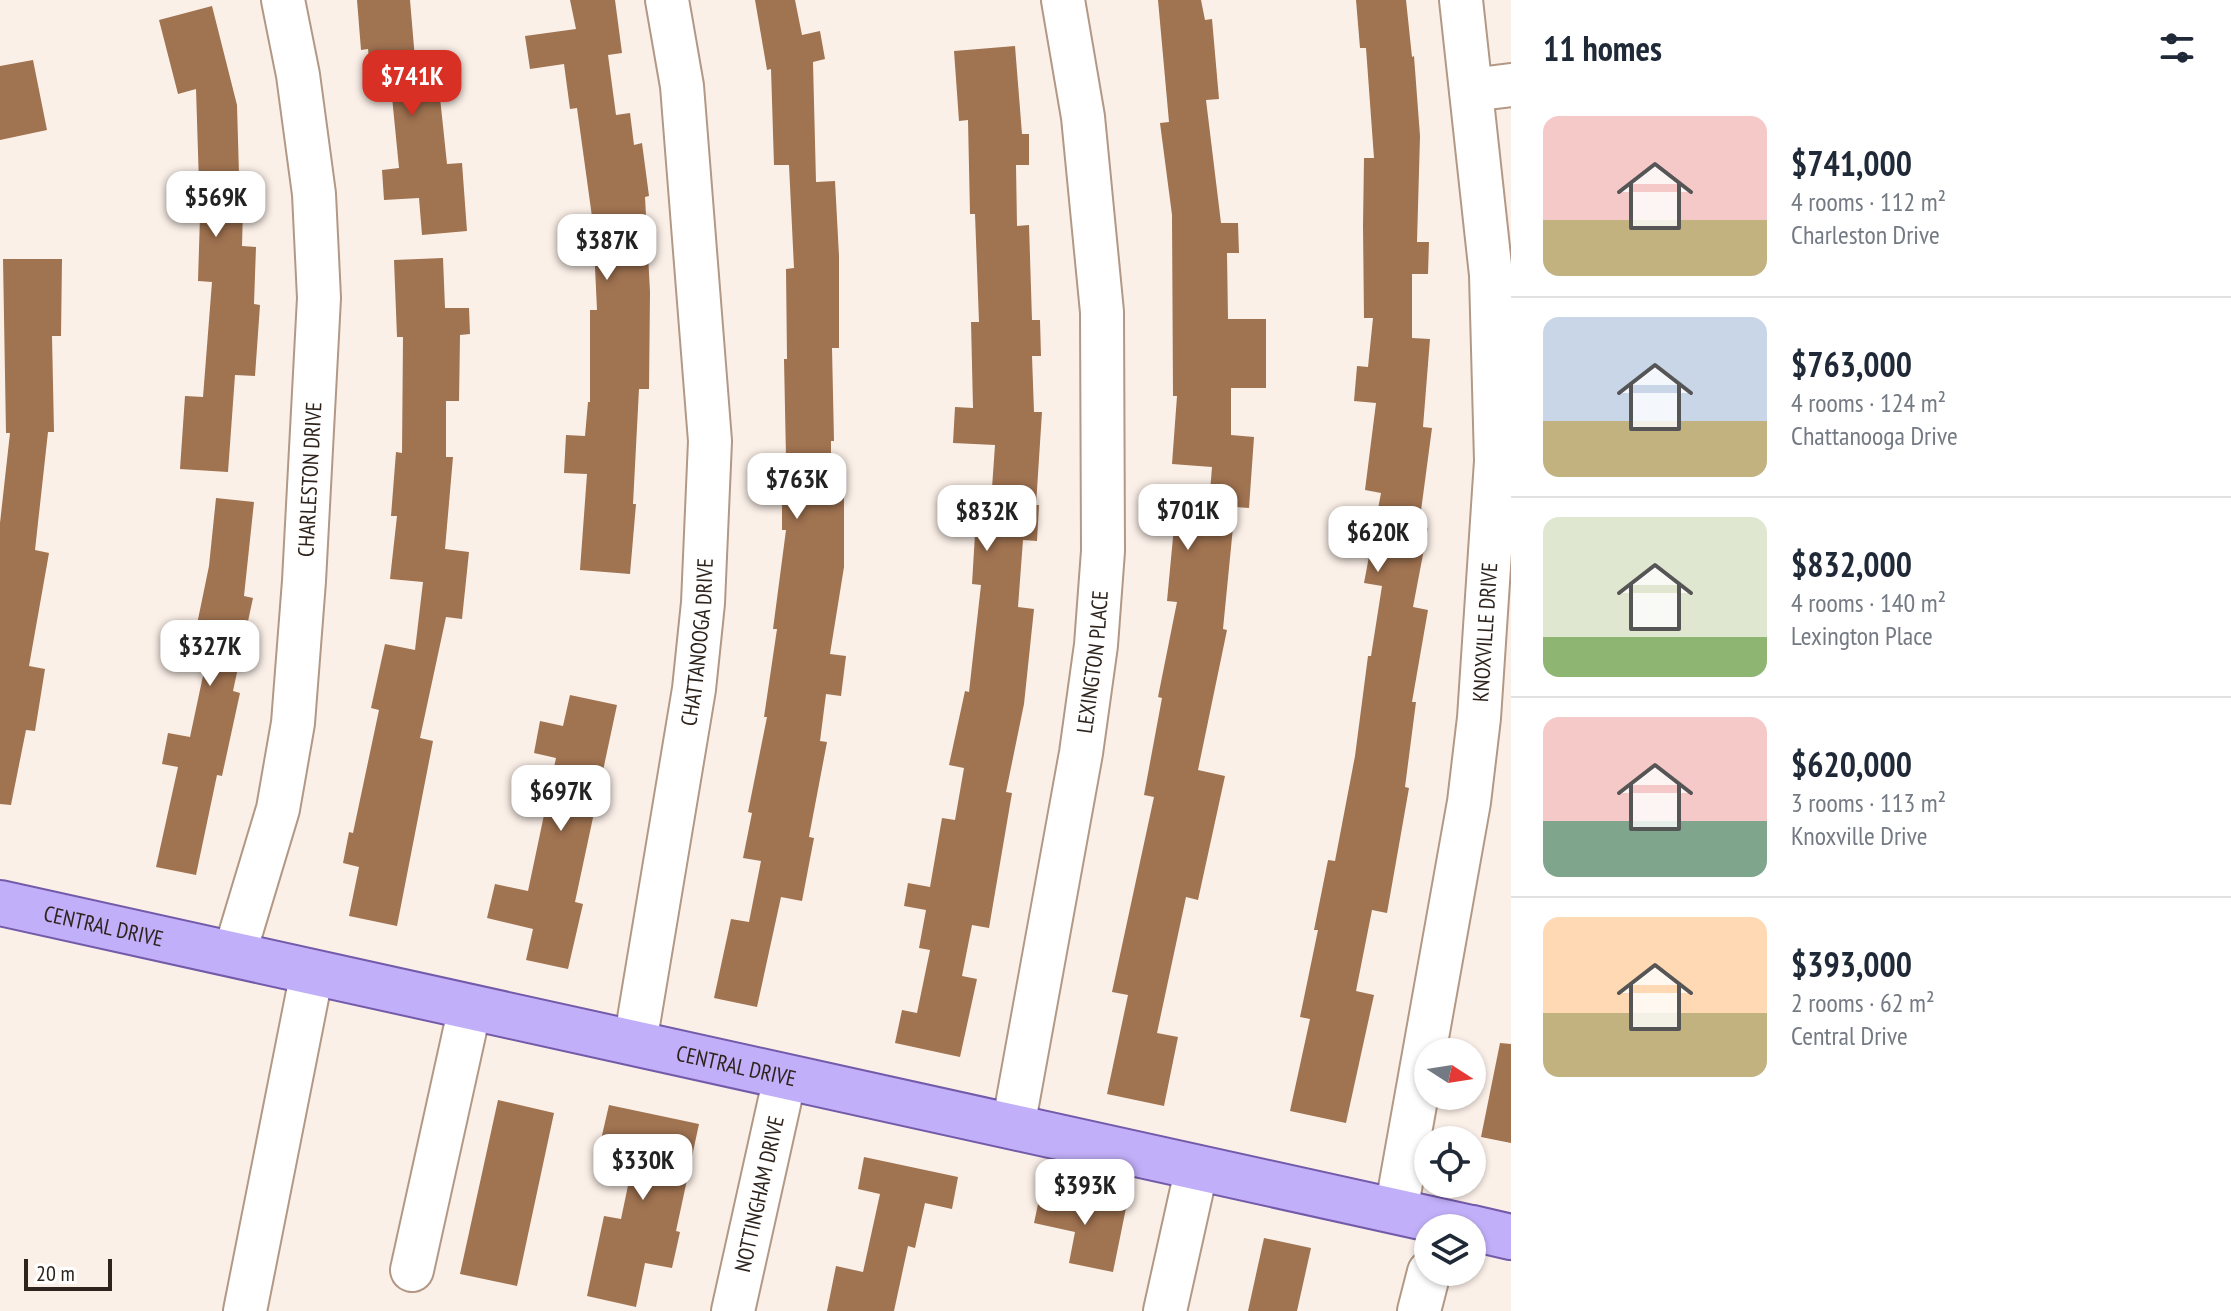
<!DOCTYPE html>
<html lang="en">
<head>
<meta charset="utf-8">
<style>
	body { margin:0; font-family:"PT Sans Narrow",sans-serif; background:#f6f6f7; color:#1f2937; height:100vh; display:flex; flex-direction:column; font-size:30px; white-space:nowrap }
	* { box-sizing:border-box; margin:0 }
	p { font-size:26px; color:#747a83 }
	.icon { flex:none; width:44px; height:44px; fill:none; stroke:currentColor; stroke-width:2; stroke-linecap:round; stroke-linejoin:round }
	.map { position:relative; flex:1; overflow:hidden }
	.details { display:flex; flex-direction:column; background:#fff; width:720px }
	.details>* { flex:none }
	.needle { width:52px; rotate:102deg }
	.buttons { position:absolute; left:1414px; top:1038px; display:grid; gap:16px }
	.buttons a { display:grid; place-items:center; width:72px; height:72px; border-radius:50%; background:#fff; box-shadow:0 2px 6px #0004; font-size:40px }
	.scale { position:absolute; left:24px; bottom:20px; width:88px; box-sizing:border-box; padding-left:8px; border:4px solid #2e241d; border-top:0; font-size:22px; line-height:28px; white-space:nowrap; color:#2e241d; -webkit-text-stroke:6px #fff; paint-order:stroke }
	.price { position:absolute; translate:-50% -68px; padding:0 18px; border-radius:16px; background:#fff; color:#222; font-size:26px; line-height:52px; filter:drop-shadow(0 2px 4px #0008) }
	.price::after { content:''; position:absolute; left:50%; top:48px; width:24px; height:18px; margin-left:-12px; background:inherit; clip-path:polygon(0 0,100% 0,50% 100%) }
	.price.on { background:#d93025; color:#fff }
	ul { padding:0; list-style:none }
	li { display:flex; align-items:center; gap:24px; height:200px; padding:0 32px }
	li+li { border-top:2px solid #e0e1e3 }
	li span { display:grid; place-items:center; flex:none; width:224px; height:160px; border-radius:16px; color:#555 }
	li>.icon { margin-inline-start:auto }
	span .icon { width:96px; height:96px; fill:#fffc; stroke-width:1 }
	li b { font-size:34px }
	h2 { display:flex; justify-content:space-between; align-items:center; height:96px; padding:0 32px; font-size:34px }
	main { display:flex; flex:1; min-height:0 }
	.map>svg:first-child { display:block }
	.building { fill:#a07351 }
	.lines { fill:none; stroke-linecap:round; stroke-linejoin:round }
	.minor-casing { stroke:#b29885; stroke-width:46 }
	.major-casing { stroke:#745ba9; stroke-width:48 }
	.minor { stroke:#fff; stroke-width:42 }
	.major { stroke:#c2aff9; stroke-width:44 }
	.labels { text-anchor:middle; stroke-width:7; stroke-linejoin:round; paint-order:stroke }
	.street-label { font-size:22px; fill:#2e241d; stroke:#fff }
</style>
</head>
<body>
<main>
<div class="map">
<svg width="1511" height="1311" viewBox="0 0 1511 1311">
	<rect width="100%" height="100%" fill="#fbf0e8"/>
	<path class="building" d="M357,0H410L416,71L437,69L447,164L462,163L467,231L422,235L419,198L384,200L382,170L399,168L392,97L373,99L368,49L361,50Z
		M570,0H615L622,53L608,55L616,115L630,113L634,145L642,143L649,196L645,197L650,292L649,389H639L633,504H636L630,574L580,570L587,474L564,473L566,435L585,436L588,402H590V310H597L593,224L577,108L570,109L564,64L530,69L525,36L576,29Z
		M755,0H795L802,35L820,31L825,59L813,62L816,182L835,181L839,256V348H832L834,441H831V493L844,492V567L830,654L846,656L841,696L826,694L820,741L827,742L809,837L814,838L802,901L781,897L757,1007L714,998L731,919L749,922L761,861L743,858L752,813L748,812L767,717H764L777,629H773L786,530H782V458H786L784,359H787L786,269L794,268L789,165H774L771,69L767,70Z
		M1158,0H1201L1205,20L1212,19L1219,99L1206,100L1221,223H1238L1239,253H1227L1228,319H1266V388H1231V435L1254,437L1249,508L1235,507L1223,629L1227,630L1198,770L1225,776L1198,900L1186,897L1157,1033L1178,1037L1164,1106L1107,1094L1128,995L1112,992L1154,797L1144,795L1162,698L1158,697L1177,602L1167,601L1174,527L1207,530L1212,467L1172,464L1177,396H1173L1172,215L1160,123L1169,122Z
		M1356,0H1406L1412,57L1414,56L1420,136L1417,242H1429L1428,274H1412V338L1430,339L1423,427L1432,428L1419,526L1428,528L1413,607L1428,610L1412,702H1416L1405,787L1409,788L1387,913L1372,910L1356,991L1374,995L1346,1123L1290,1111L1310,1019L1300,1017L1318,930H1314L1328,860L1335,861L1355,756L1368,656H1371L1382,586L1364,583L1381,493L1365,490L1376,403L1354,401L1357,366L1368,367L1373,318H1364L1363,226L1364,158H1374L1366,48H1360Z
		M212,6L237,105L240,209H243L242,246L256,247L254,304L260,305L255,376L235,375L228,472L180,469L185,396L203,397L212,282L198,281L201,184H199L196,89L178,94L159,20Z
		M1015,46L1022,134H1029V165H1016L1017,226L1029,225L1032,320H1040L1041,356H1032L1034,412H1042L1036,505H1039L1037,541L1023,540L1018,607L1034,609L1024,704L1006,792L1012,793L989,928L972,925L962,976L977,979L960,1057L895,1043L902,1010L917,1013L930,950L919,948L926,910L904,906L908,883L930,887L942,818L955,820L964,768L949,765L965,691L969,692L981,585L972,584L977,501L991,502L995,445L953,443L955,407L973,408L971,322H979L975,214H970L968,120L959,121L954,51Z
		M33,60L47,130L0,140V66Z
		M443,258L445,308H469L470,334L460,335L459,401H446V457H453L445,549L469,552L462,619L446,617L420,738L433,741L397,926L349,916L359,867L343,863L349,832L353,833L379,710L371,708L385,644L415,650L423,582L390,579L397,516H391L396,452L402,453L403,337H397L394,260Z
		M3,259H62L61,336H52L54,432H48L35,550L49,553L29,666L45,669L35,731L26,730L11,805L0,804V523L10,433H6Z
		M216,498L254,502L244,596L253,598L233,691L240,693L222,776L217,775L196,875L156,867L178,767L162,764L168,733L190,737L204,671L188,668L209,566Z
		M570,695L617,705L575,902L583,904L568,969L526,960L533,929L487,918L495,884L528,891L556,758L534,753L540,721L563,726Z
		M1500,1043L1511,1044V1143L1481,1137Z
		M498,1100L554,1113L517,1286L460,1274Z
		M609,1105L699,1124L676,1231L680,1232L672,1268L645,1263L636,1307L587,1296L604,1216L621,1219L635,1152L600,1144Z
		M864,1157L958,1177L952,1209L925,1203L915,1248L908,1246L894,1311H827L836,1266L863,1272L880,1194L858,1189Z
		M1041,1190L1126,1208L1113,1272L1069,1263L1075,1232L1034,1223Z
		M1264,1238L1311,1248L1297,1311H1248Z"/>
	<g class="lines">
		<g class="minor-casing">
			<g id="minor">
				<path d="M1471,90L1511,85"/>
				<path id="s1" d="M234,955L278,809L293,723L304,581L319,298L314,194L298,75L283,0"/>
				<path id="s2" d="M635,1043L694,689L703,603L710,441L682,86L667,0"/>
				<path id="s3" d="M1013,1127L1081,753L1096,645L1103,551L1102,312L1083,117L1063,0"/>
				<path id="s4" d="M1396,1211L1469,802L1479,718L1496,461L1491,275L1461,0"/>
				<path d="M412,1270L470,1007"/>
				<path d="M245,1311L312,972"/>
				<path id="s5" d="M733,1311L785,1077"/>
				<path d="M1165,1311L1197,1167"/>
				<path d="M1419,1311L1429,1272"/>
			</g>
		</g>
		<g class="major-casing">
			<g id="major">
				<path id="s6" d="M0,903L1471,1228"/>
				<path d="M1472,1228L1511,1237"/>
			</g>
		</g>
		<use href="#minor" class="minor"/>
		<use href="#major" class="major"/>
	</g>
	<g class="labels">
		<g class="street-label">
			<text dy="8" stroke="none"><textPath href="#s1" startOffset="484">CHARLESTON DRIVE</textPath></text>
			<text dy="8" stroke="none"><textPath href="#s4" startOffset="586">KNOXVILLE DRIVE</textPath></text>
			<text dy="8" stroke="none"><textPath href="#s2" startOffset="406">CHATTANOOGA DRIVE</textPath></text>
			<text dy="8" stroke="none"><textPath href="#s3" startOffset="472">LEXINGTON PLACE</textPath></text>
			<text dy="8" stroke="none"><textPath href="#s6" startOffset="106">CENTRAL DRIVE</textPath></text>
			<text dy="8" stroke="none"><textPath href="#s6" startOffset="754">CENTRAL DRIVE</textPath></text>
			<text dy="8" stroke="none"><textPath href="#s5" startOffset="120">NOTTINGHAM DRIVE</textPath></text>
		</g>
	</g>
</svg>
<div class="buttons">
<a><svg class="needle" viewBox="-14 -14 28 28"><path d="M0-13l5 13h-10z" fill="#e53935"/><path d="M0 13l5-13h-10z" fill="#747a83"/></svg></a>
<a><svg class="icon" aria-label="locate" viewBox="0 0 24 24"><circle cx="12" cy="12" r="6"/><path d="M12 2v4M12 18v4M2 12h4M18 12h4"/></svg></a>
<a><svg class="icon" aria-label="layers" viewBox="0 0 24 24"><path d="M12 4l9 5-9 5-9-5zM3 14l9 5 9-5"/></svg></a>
</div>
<div class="scale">20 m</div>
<b class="price on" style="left:412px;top:118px">$741K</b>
<b class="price" style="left:216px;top:239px">$569K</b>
<b class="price" style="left:607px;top:282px">$387K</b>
<b class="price" style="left:797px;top:521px">$763K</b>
<b class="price" style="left:1188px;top:552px">$701K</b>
<b class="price" style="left:987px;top:553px">$832K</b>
<b class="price" style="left:1378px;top:574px">$620K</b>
<b class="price" style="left:210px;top:688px">$327K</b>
<b class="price" style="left:561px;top:833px">$697K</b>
<b class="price" style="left:643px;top:1202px">$330K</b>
<b class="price" style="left:1085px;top:1227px">$393K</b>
</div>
<section class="details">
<h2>11 homes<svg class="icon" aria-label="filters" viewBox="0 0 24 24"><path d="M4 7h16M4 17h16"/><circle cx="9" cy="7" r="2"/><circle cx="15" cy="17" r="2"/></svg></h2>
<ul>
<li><span style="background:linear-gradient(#f6c9c9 65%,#c2b280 0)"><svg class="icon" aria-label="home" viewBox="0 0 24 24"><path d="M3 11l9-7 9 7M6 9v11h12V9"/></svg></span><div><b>$741,000</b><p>4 rooms · 112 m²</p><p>Charleston Drive</p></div></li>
<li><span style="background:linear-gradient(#c9d6e8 65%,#c2b280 0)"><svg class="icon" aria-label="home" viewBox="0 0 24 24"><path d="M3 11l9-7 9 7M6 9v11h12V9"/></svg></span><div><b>$763,000</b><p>4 rooms · 124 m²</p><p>Chattanooga Drive</p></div></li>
<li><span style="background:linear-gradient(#dfe7d0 75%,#8fb573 0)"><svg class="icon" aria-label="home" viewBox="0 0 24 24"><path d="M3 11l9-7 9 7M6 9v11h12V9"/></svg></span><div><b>$832,000</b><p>4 rooms · 140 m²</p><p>Lexington Place</p></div></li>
<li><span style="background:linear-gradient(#f6c9c9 65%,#7fa58c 0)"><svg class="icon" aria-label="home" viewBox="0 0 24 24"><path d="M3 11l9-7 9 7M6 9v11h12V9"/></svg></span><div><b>$620,000</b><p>3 rooms · 113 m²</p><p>Knoxville Drive</p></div></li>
<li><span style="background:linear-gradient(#ffd9b3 60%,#c2b280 0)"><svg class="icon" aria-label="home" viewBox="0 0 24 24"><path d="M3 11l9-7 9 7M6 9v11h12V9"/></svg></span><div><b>$393,000</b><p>2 rooms · 62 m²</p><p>Central Drive</p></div></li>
</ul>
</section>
</main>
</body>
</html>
